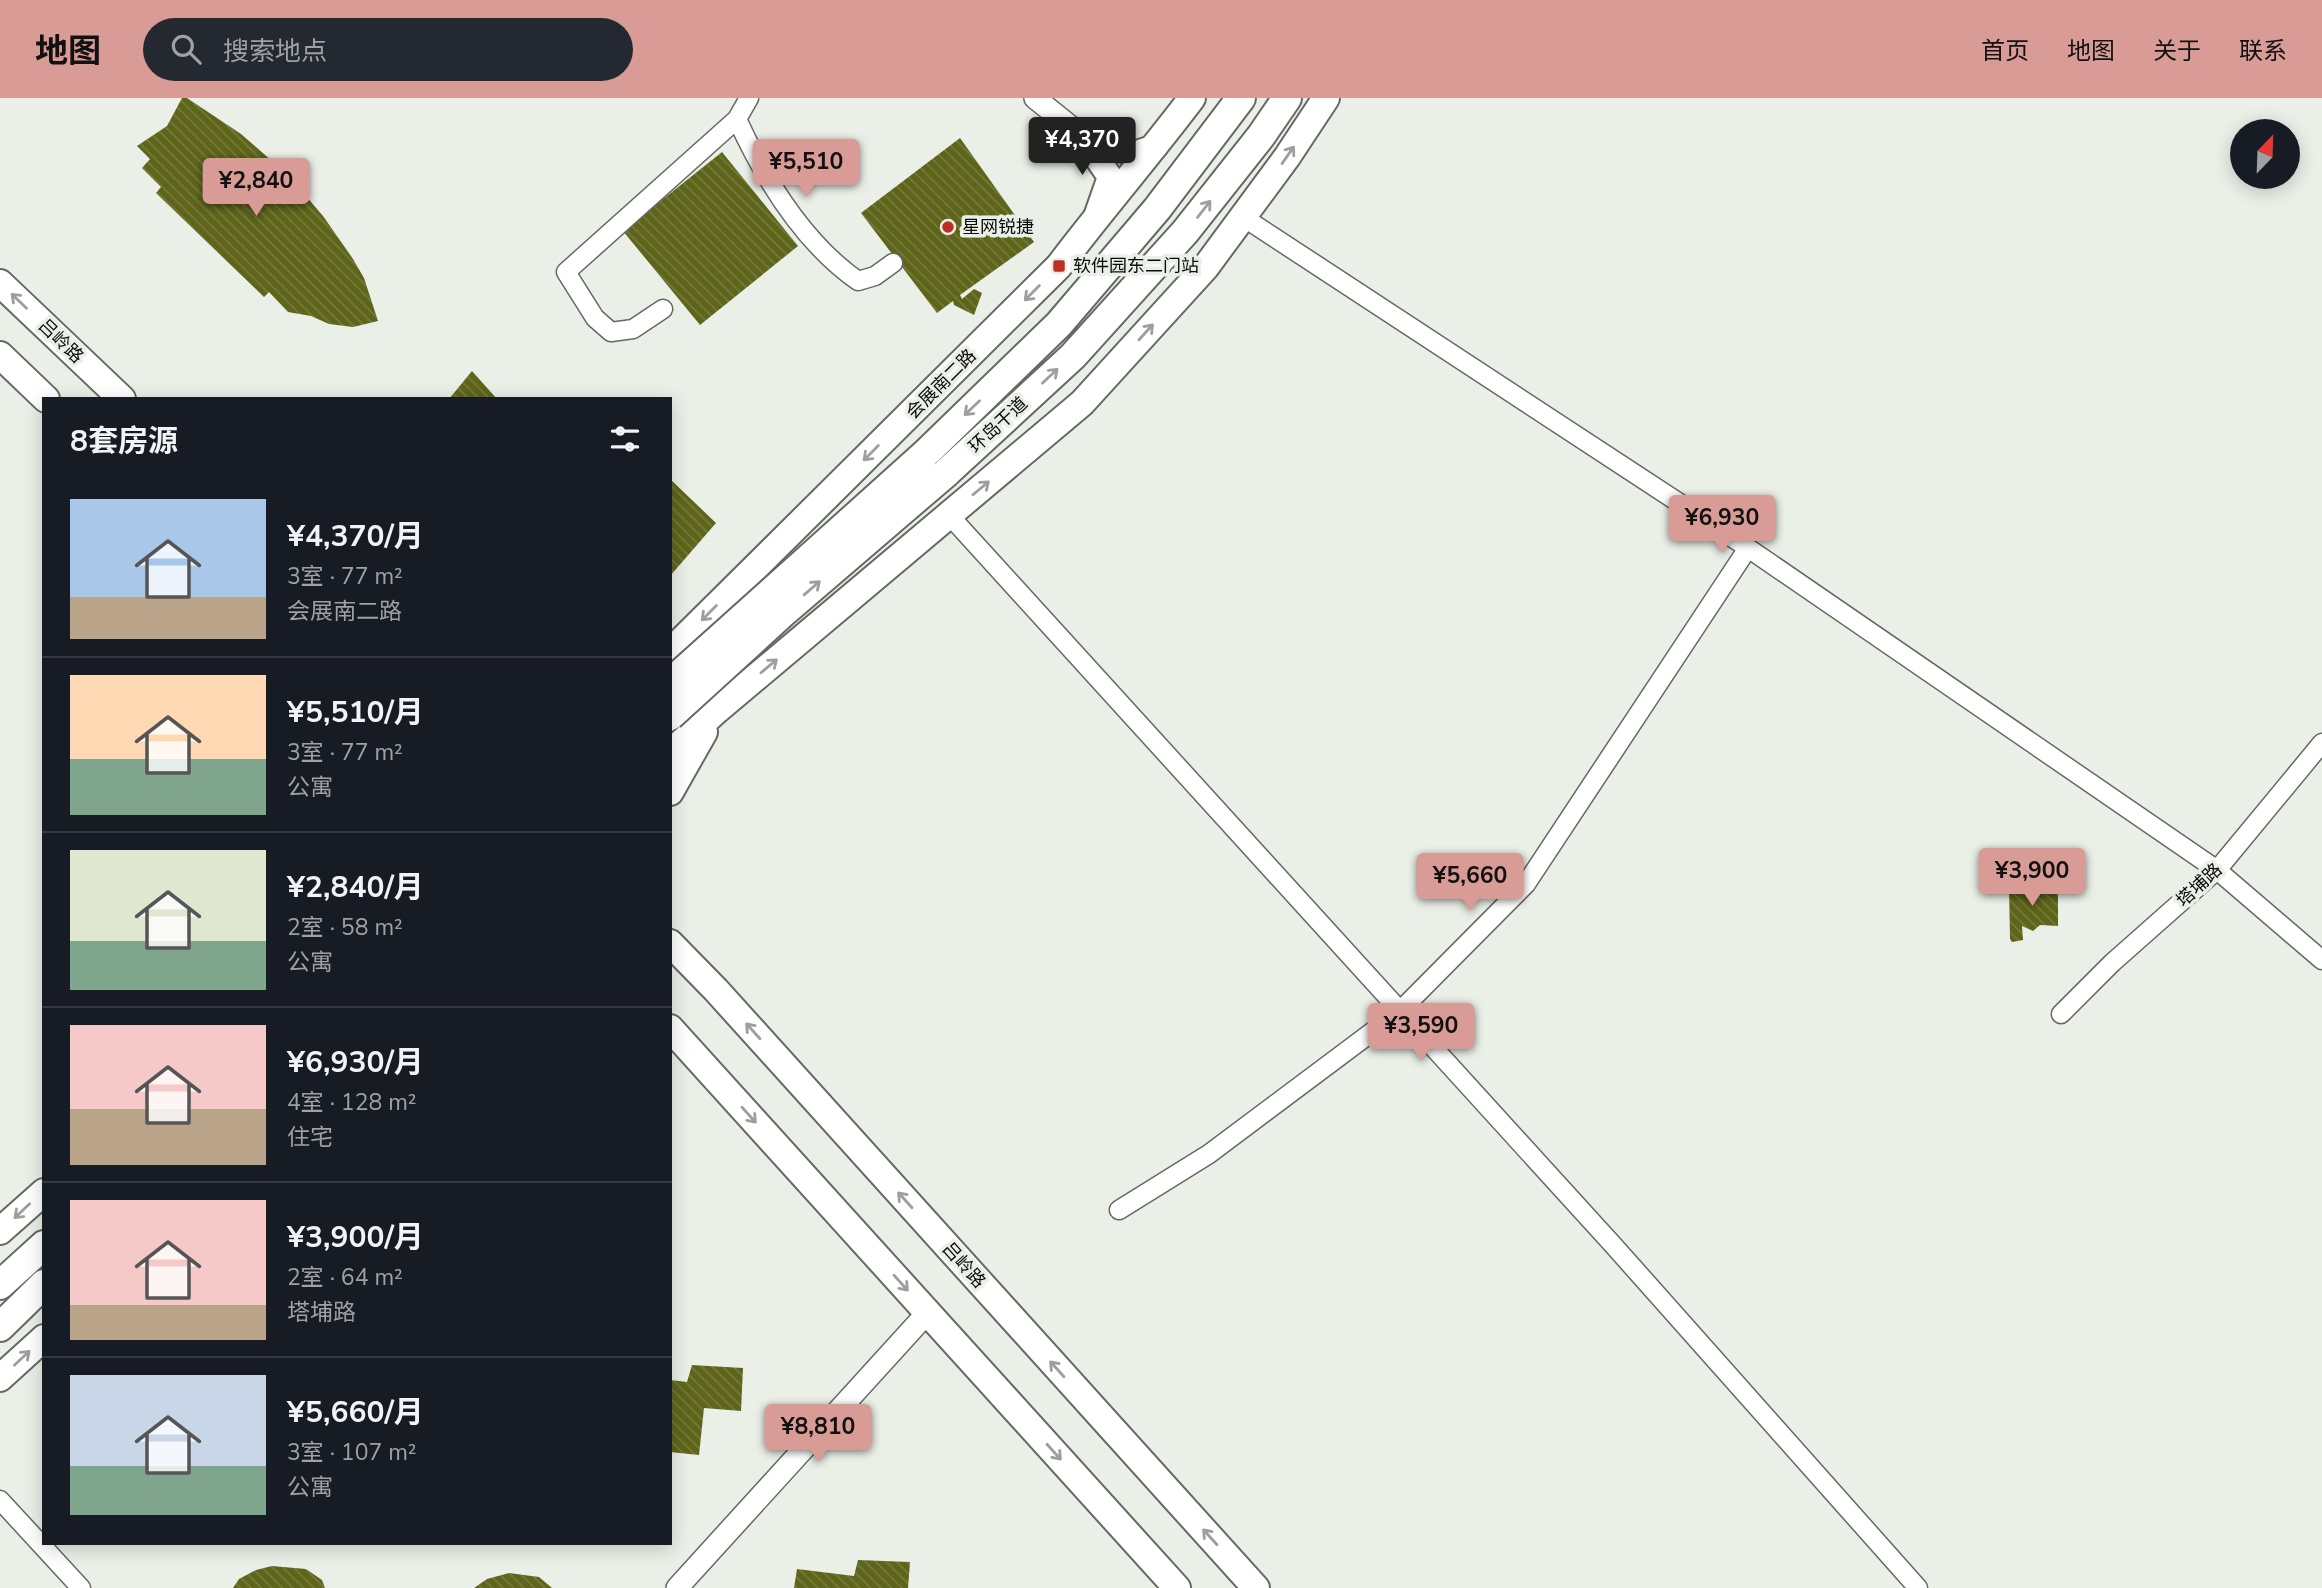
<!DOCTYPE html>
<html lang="zh">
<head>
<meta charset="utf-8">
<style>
	body { margin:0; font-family:"Nunito Sans","Noto Sans SC",sans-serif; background:#242831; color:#f1f3f6; height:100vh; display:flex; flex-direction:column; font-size:26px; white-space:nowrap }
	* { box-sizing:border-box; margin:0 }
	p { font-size:23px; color:#9ea1a6 }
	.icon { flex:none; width:38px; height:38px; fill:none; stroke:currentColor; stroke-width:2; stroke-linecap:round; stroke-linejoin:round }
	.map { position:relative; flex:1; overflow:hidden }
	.details { position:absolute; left:42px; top:299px; width:630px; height:1148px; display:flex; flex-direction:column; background:#171b24; border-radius:0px; box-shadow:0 4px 18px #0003 }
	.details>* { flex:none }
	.needle { width:46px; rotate:23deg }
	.buttons { position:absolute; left:2230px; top:21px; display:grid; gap:14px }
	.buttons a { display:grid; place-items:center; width:70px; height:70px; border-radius:50%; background:#171b24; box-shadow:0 4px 18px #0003; font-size:35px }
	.price { position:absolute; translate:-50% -60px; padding:0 16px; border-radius:7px; background:#d99b96; color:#111; font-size:23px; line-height:46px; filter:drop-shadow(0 2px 4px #0008) }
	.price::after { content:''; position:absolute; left:50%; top:42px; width:21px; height:16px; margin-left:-10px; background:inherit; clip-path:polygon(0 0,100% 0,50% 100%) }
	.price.active { background:#222; color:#fff }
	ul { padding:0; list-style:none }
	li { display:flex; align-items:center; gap:21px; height:175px; padding:0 28px }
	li+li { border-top:2px solid #363941 }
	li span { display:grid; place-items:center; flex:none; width:196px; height:140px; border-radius:0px; color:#555 }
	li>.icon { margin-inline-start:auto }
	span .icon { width:84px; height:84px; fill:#fffc; stroke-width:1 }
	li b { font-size:30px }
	h2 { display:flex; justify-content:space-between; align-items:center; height:84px; padding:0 28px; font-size:30px }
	header { display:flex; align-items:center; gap:42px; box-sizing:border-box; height:98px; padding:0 35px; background:#d99b96; color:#111 }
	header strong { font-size:33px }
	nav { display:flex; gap:38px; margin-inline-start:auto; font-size:24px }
	.search { width:490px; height:63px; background:#242831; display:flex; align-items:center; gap:18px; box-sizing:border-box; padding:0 24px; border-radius:38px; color:#9ea1a6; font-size:26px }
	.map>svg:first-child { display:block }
	.building { fill:url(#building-back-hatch) }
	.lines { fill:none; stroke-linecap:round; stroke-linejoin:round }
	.minor-casing { stroke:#646962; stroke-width:21 }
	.tertiary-casing { stroke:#646962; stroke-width:24 }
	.secondary-casing { stroke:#646962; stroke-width:28 }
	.primary-casing { stroke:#646962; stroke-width:30 }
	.trunk-casing { stroke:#646962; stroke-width:32 }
	.minor { stroke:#fff; stroke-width:18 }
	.tertiary { stroke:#fff; stroke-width:21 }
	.secondary { stroke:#fff; stroke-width:24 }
	.primary { stroke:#fff; stroke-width:26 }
	.trunk { stroke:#fff; stroke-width:28 }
	.trunk-bridge-casing { stroke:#646962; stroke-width:32; stroke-linecap:butt }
	.trunk-bridge { stroke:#fff; stroke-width:28 }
	.oneway { stroke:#9d9e9d }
	.poi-dot { fill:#bc2f21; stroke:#eaf0e7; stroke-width:2.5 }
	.labels { text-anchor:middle; stroke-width:7; stroke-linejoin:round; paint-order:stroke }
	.poi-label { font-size:18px; fill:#0b0c0a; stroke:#eaf0e7; text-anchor:start }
	.street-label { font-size:18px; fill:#0b0c0a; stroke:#eaf0e7 }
</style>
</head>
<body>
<header>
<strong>地图</strong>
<div class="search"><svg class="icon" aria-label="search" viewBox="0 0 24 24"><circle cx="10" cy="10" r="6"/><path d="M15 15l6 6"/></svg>搜索地点</div>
<nav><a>首页</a><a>地图</a><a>关于</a><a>联系</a></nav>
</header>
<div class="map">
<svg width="2322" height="1490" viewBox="0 0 2322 1490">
	<defs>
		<pattern id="building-back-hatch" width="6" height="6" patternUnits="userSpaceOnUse" patternTransform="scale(1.75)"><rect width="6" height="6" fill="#5e6518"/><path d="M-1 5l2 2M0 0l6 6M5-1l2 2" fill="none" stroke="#747940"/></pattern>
	</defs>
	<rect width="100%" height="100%" fill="#eaf0e7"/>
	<path class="building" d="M182,0H187L241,36L288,77L323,118L353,161L364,180L378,223L353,229L329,226L311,218L288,214L269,194L264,199L156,95L161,89L142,70L150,61L137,48L167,28Z
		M960,40L1034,144L960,197L962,201L974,191L982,195L974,217L954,207L953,203L937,215L861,115Z
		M722,54L798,148L700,227L623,133Z
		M472,273L497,301H449Z
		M670,381L716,425L670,478Z
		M2058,787V828L2040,827L2033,833L2022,828L2023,842L2012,844L2010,841L2009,788Z
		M692,1267L743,1270L741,1313L704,1310L699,1357L670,1354V1282L687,1284Z
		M858,1462L910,1464L908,1490H794L797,1471L854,1478Z
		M272,1468L306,1471L322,1482L325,1490H233L239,1481L256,1472Z
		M509,1475L539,1479L552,1490H474L487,1481Z"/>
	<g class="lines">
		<g class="minor-casing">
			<path id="minor" d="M749,0L737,21C764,80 804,145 858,183L875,178L893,165
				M1243,119L1748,450L2217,772L2322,862
				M663,211L633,231L611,234L595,220L566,174L737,21
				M949,417L1614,1148L1918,1490
				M2061,916L2112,865L2217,772L2322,645
				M1119,1112L1209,1056L1400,913L1526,786L1748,450
				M0,1402L81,1490"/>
		</g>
		<g class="tertiary-casing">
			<path id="tertiary" d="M1035,0L1081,37
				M677,1490L928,1214"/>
		</g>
		<g class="secondary-casing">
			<path id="secondary" d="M1081,37L1110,79L1097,116
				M1081,37L1134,56L1155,49"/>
		</g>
		<g class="primary-casing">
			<path id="primary" d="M0,185L122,301
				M0,257L46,301
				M670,554L1059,168C1102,111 1149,57 1192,0
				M670,655L717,612L1082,305L1205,170L1287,59L1326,0
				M670,694L704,634
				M670,845L716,892L1256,1490
				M670,930L1177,1490
				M0,1133L44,1094
				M0,1280L44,1240"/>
		</g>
		<g class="trunk-casing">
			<path id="trunk" d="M924,357L1059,226L1157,111L1241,0
				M946,375L1073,258L1185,134L1261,38L1287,0
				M0,1187L44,1147
				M0,1229L44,1186"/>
		</g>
		<use href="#minor" class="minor"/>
		<use href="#tertiary" class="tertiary"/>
		<use href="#secondary" class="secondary"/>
		<use href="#primary" class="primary"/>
		<use href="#trunk" class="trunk"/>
		<g class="trunk-bridge-casing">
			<path id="trunk-bridge" d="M670,585L924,357
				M670,618L785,513L946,375"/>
		</g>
		<use href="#trunk-bridge" class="trunk-bridge"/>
	</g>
	<defs><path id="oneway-shaft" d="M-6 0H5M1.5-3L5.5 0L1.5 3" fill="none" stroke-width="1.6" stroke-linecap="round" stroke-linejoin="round" transform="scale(1.75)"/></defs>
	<g class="oneway">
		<use href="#oneway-shaft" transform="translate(1288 57) rotate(-55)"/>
		<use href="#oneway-shaft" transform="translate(1204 111) rotate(-52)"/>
		<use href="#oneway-shaft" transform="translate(1032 195) rotate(135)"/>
		<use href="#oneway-shaft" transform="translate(19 203) rotate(-136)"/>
		<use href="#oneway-shaft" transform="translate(1146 234) rotate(-48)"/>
		<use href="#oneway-shaft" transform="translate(1050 278) rotate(-43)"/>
		<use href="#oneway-shaft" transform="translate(972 310) rotate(136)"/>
		<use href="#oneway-shaft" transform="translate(871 355) rotate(135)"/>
		<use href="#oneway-shaft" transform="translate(981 390) rotate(-40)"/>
		<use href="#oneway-shaft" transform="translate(812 490) rotate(-41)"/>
		<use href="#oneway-shaft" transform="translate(709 515) rotate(135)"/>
		<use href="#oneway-shaft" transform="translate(769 568) rotate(-40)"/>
		<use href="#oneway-shaft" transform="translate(753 933) rotate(-132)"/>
		<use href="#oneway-shaft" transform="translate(749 1017) rotate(48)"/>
		<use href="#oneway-shaft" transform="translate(905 1102) rotate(-132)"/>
		<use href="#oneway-shaft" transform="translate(22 1113) rotate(137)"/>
		<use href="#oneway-shaft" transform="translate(901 1185) rotate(48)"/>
		<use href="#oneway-shaft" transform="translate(22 1260) rotate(-43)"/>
		<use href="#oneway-shaft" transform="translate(1057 1271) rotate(-132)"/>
		<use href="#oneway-shaft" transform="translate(1054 1354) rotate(48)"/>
		<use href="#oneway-shaft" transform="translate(1210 1439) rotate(-132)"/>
	</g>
	<g class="poi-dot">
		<circle cx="948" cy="129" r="7"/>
		<rect x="1052" y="161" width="14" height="14" rx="3.5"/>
	</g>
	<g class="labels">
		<g class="poi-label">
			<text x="962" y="135">星网锐捷</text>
			<text x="1073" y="174">软件园东二门站</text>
		</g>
		<g class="street-label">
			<text transform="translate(61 243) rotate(44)" y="6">吕岭路</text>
			<text transform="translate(941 286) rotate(-45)" y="6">会展南二路</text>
			<text transform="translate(998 327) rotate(-43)" y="6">环岛干道</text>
			<text transform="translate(2199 787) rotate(-43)" y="6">塔埔路</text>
			<text transform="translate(964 1167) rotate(48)" y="6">吕岭路</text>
		</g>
	</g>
</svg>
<div class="buttons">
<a><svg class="needle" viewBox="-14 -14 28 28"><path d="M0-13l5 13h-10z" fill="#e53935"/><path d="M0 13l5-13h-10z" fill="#9ea1a6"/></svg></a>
</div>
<b class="price active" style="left:1082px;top:79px">¥4,370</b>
<b class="price" style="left:806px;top:101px">¥5,510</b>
<b class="price" style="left:256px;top:120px">¥2,840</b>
<b class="price" style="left:1722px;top:457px">¥6,930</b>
<b class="price" style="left:2032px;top:810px">¥3,900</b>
<b class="price" style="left:1470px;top:815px">¥5,660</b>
<b class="price" style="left:1421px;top:965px">¥3,590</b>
<b class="price" style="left:818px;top:1366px">¥8,810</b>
<section class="details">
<h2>8套房源<svg class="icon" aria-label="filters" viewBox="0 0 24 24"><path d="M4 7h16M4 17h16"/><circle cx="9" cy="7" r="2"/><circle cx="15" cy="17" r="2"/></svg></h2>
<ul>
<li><span style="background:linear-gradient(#a9c7e8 70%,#b9a48a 0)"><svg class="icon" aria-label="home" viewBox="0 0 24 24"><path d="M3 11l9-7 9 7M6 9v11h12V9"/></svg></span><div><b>¥4,370/月</b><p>3室 · 77 m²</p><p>会展南二路</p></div></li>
<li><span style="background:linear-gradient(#ffd9b3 60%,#7fa58c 0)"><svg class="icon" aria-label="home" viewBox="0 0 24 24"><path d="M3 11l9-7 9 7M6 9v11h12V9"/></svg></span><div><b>¥5,510/月</b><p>3室 · 77 m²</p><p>公寓</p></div></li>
<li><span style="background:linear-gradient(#dfe7d0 65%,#7fa58c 0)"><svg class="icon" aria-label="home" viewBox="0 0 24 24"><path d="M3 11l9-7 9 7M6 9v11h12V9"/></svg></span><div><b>¥2,840/月</b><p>2室 · 58 m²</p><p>公寓</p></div></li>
<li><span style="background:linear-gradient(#f6c9c9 60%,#b9a48a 0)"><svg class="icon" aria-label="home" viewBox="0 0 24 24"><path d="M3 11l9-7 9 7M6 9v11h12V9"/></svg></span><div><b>¥6,930/月</b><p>4室 · 128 m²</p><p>住宅</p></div></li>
<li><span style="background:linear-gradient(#f6c9c9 75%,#b9a48a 0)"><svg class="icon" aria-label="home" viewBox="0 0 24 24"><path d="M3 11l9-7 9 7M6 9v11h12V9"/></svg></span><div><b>¥3,900/月</b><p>2室 · 64 m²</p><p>塔埔路</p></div></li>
<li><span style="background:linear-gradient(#c9d6e8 65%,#7fa58c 0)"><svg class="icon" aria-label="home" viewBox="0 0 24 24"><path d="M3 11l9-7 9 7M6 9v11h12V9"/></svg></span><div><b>¥5,660/月</b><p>3室 · 107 m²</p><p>公寓</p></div></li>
</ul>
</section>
</div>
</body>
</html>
